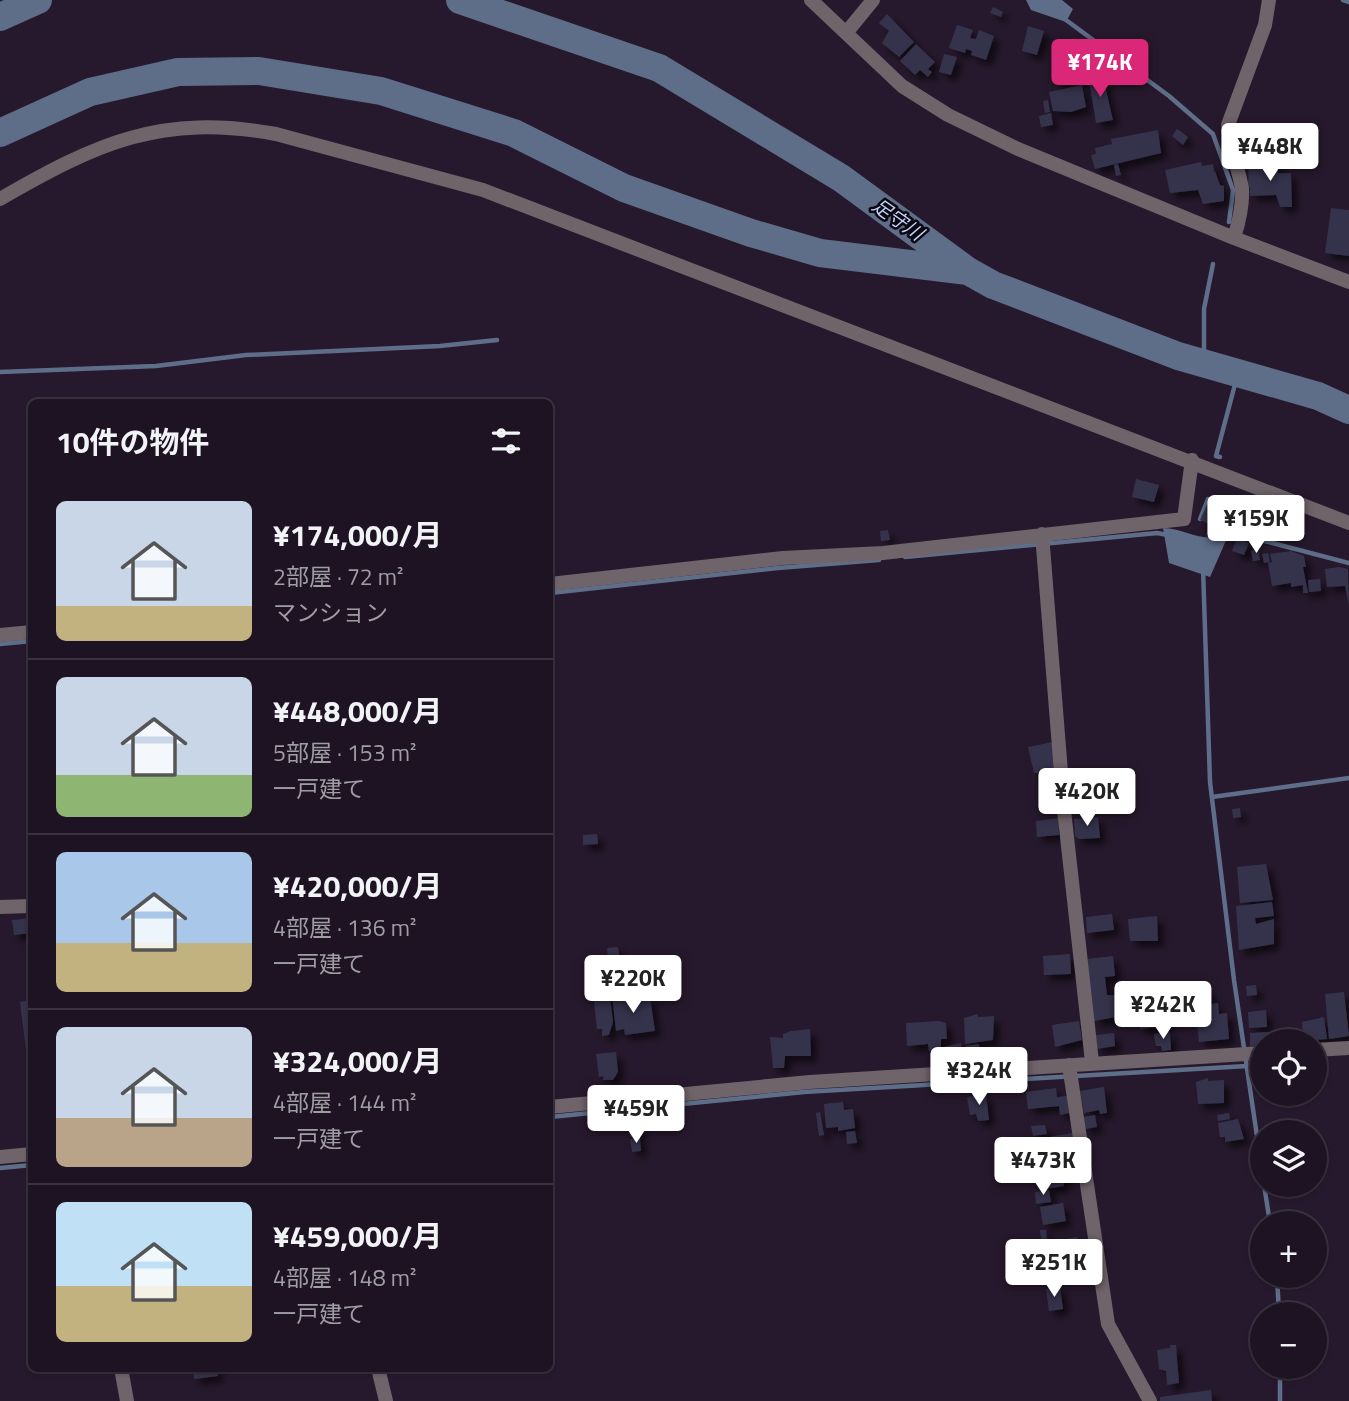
<!DOCTYPE html>
<html lang="ja">
<head>
<meta charset="utf-8">
<style>
	body { margin:0; font-family:"Titillium Web","Noto Sans JP",sans-serif; background:#251c2a; color:#f1f3f6; height:100vh; display:flex; flex-direction:column; font-size:26px; white-space:nowrap }
	* { box-sizing:border-box; margin:0 }
	p { font-size:23px; color:#a09ea5 }
	.icon { flex:none; width:38px; height:38px; fill:none; stroke:currentColor; stroke-width:2; stroke-linecap:round; stroke-linejoin:round }
	.map { position:relative; flex:1; overflow:hidden }
	.panel { position:absolute; left:28px; top:399px; width:525px; height:973px; display:flex; flex-direction:column; background:#1d1322; border-radius:10px; box-shadow:0 2px 5px #0004,0 0 0 2px #3b3240 }
	.panel>* { flex:none }
	.tools { position:absolute; left:1250px; top:1029px; display:grid; gap:14px }
	.tools a { display:grid; place-items:center; width:77px; height:77px; border-radius:50%; background:#1d1322; box-shadow:0 2px 5px #0004,0 0 0 2px #3b3240; font-size:35px }
	.price { position:absolute; translate:-50% -60px; padding:0 16px; border-radius:7px; background:#fff; color:#222; font-size:23px; line-height:46px; filter:drop-shadow(0 2px 4px #0008) }
	.price::after { content:''; position:absolute; left:50%; top:42px; width:21px; height:16px; margin-left:-10px; background:inherit; clip-path:polygon(0 0,100% 0,50% 100%) }
	.price.current { background:#db2777; color:#fff }
	ul { padding:0; list-style:none }
	li { display:flex; align-items:center; gap:21px; height:175px; padding:0 28px }
	li+li { border-top:2px solid #3b3240 }
	li span { display:grid; place-items:center; flex:none; width:196px; height:140px; border-radius:10px; color:#555 }
	li>.icon { margin-inline-start:auto }
	span .icon { width:84px; height:84px; fill:#fffc; stroke-width:1 }
	li b { font-size:30px }
	h2 { display:flex; justify-content:space-between; align-items:center; height:84px; padding:0 28px; font-size:30px }
	.map>svg:first-child { display:block }
	.water { fill:#5e6e89 }
	.lines { fill:none; stroke-linecap:round; stroke-linejoin:round }
	.stream { stroke:#5e6e89; stroke-width:4.5 }
	.river { stroke:#5e6e89; stroke-width:28 }
	.building { fill:#35334b; filter:url(#shadow) }
	.street { stroke:#70646b; stroke-width:14 }
	.labels { text-anchor:middle; stroke-width:5; stroke-linejoin:round; paint-order:stroke }
	.water-label { font-size:19px; font-style:italic; fill:#bed6ff; stroke:#0d070f }
</style>
</head>
<body>
<div class="map">
<svg width="1349" height="1401" viewBox="0 0 1349 1401">
	<defs>
		<filter id="shadow"><feDropShadow dx="6" dy="6" stdDeviation="3.5" flood-color="#0009"/></filter>
	</defs>
	<rect width="100%" height="100%" fill="#27192d"/>
	<path class="water" d="M1026,0H1062L1073,9L1066,22L1031,10Z
		M1223,526L1231,529L1210,577L1169,563L1163,528C1183,528 1200,542 1219,536Z"/>
	<g class="lines">
		<path class="stream" d="M1343,0L1349,2
			M1062,17L1169,96L1213,134L1233,190L1229,222
			M1204,364V309L1213,264
			M0,372L156,366L246,355L440,346L497,340
			M1220,457L1216,456L1238,373
			M1200,519L1208,499
			M1226,531L1349,563
			M905,557L1157,533L1168,535
			M1203,568L1210,782L1234,980L1262,1170
			M550,593L778,568L879,560
			M0,644L32,641
			M1212,797L1349,778
			M550,1117L804,1092L1247,1066
			M0,1168L32,1165
			M1264,1185L1270,1223
			M1277,1276L1279,1314
			M1280,1367V1401"/>
		<path class="river" d="M460,0L659,68L841,178L968,271L993,285L1178,356L1318,396L1349,410
			M0,17L38,0
			M0,133L90,92L178,72L259,71L381,91L514,133L624,188L751,233L820,253L968,271"/>
	</g>
	<path class="building" d="M993,7L1003,12L1001,17L990,13Z
		M887,14L914,42L899,57L882,43L889,31L879,23Z
		M957,25L973,30L970,38L976,39L979,30L994,36L986,60L971,55L972,51L966,49L965,53L949,48Z
		M1028,26L1044,31L1037,55L1022,51Z
		M916,44L935,62L928,69L932,72L928,77L920,70L915,75L900,61Z
		M944,54L957,57L951,75L939,72Z
		M1086,64L1088,79L1058,85L1055,70Z
		M1102,73L1113,120L1096,123L1089,79L1090,76Z
		M1082,85L1086,107L1071,112L1053,111L1049,92Z
		M1048,100L1050,112L1045,113L1043,101Z
		M1051,113L1053,125L1041,127L1039,116Z
		M1177,129L1188,137L1183,145L1172,136Z
		M1158,130L1161,153L1095,169L1091,155L1096,154L1095,148L1112,144L1111,139Z
		M1201,162L1202,166L1213,164L1214,171L1210,172L1215,171L1220,185L1224,186V201L1203,204L1198,190L1170,193L1165,170Z
		M1278,162V173H1291L1292,207H1280L1276,195L1250,196V187L1248,188L1249,163Z
		M1118,164L1121,175L1116,176L1114,165Z
		M1331,208L1349,210V256L1325,253Z
		M1136,479L1159,485L1154,502L1132,497Z
		M1210,498L1223,504L1213,526L1200,520Z
		M888,530L890,540L881,541L880,531Z
		M1237,538L1249,543L1244,555L1232,551Z
		M1258,549L1260,560L1253,561L1251,551Z
		M1291,551L1304,556L1306,567H1303L1308,593H1303V585L1291,587V583L1272,586L1268,563L1272,562L1270,554Z
		M1268,553L1270,562L1264,563L1262,554Z
		M1339,567L1348,569L1349,606L1345,586L1327,587L1325,569Z
		M1320,579L1321,591L1309,592L1308,580Z
		M1053,742L1055,773H1034L1028,747Z
		M1054,776L1055,788L1042,789L1041,777Z
		M1240,808L1241,817L1233,818L1232,809Z
		M1098,817L1100,838L1079,839L1075,836L1074,819Z
		M1058,818L1059,835L1037,837L1036,821Z
		M597,834L598,844L583,845V835Z
		M1266,864L1273,900L1240,903L1237,867Z
		M1272,902L1274,916L1255,918L1256,924L1274,919V944L1239,950L1236,906Z
		M1112,914L1114,930L1087,933L1086,917Z
		M1157,916L1158,941H1130L1128,919Z
		M32,918V933L14,935L12,920Z
		M618,947L620,961L643,959L644,974L610,978L607,948Z
		M1070,954L1071,974L1044,975L1043,956Z
		M1113,956L1115,976L1105,977L1107,995H1116L1117,1001H1121L1122,1016L1094,1021L1087,959Z
		M606,962L613,1022L609,1035L602,1036V1029H597L590,964Z
		M1256,985L1257,995L1247,996L1246,986Z
		M1150,986L1152,1004L1138,1005L1136,988Z
		M1210,991L1212,1001L1198,1003L1197,992Z
		M1344,992L1349,1036L1329,1039L1325,994Z
		M624,994L625,1000L650,997L655,1031L625,1035L624,1029L616,1031L612,995Z
		M32,1000V1082H30L20,1002Z
		M1218,1003L1219,1014L1227,1013L1229,1039L1199,1042L1196,1016L1205,1015L1204,1005Z
		M1163,1005L1166,1026L1140,1029L1137,1009Z
		M1203,1005L1204,1014H1197L1196,1006Z
		M1266,1010L1267,1027L1249,1028L1248,1012Z
		M978,1014V1017L994,1016L993,1040L965,1044L964,1018Z
		M1324,1017L1327,1039L1304,1041L1302,1022Z
		M939,1021L946,1023L947,1039H941V1051H929L928,1044L907,1046L906,1023Z
		M1079,1021L1082,1040L1055,1047L1052,1025Z
		M810,1029L811,1056H785L784,1068H773L770,1037L783,1038V1034L791,1031Z
		M1289,1031V1041H1262V1045L1250,1046V1033Z
		M1170,1032L1171,1050L1162,1051L1161,1046H1156L1154,1034Z
		M1114,1033L1115,1046L1097,1049L1096,1035Z
		M961,1043L962,1059H945L944,1047Z
		M979,1044L980,1057L967,1058L966,1046Z
		M616,1052L618,1072L613,1080H603V1076L599,1077L596,1054Z
		M1208,1078V1081L1224,1080V1103L1198,1104L1196,1082Z
		M1104,1087L1107,1113L1100,1114L1099,1110L1084,1113L1080,1091Z
		M1056,1088L1057,1097L1067,1096L1069,1113L1060,1115L1059,1106L1028,1109L1026,1092Z
		M986,1094L989,1120L978,1121L976,1114L970,1115L967,1097Z
		M843,1102L844,1110L853,1109L855,1128L838,1131V1127L826,1128L824,1104Z
		M820,1112L824,1135L819,1136L816,1113Z
		M1229,1113L1230,1119L1218,1121L1217,1115Z
		M1095,1115L1097,1127L1085,1129L1083,1117Z
		M1238,1119L1244,1139L1225,1142V1137H1220L1218,1123Z
		M638,1125L640,1136L630,1137L629,1126Z
		M1045,1125L1047,1134L1033,1136L1031,1126Z
		M855,1131L857,1143L847,1144L846,1132Z
		M1073,1133L1074,1139L1061,1141L1058,1157L1034,1160L1031,1140Z
		M640,1138L641,1151L632,1152L630,1139Z
		M1075,1147L1078,1164L1066,1166L1063,1149Z
		M1062,1168L1064,1186L1039,1190L1036,1172Z
		M1049,1190L1051,1202L1036,1204L1035,1192Z
		M1063,1203L1066,1221L1043,1225L1040,1207Z
		M1040,1230H1046L1047,1239L1041,1240Z
		M1077,1237V1240L1089,1239L1090,1250H1085L1086,1257L1068,1260L1066,1239Z
		M1060,1287L1063,1309L1049,1311L1046,1289Z
		M1170,1345H1176L1179,1383L1167,1385L1166,1371L1159,1369L1157,1350L1170,1348Z
		M193,1368H217L218,1376L194,1379Z
		M1211,1390L1212,1401H1160V1397Z"/>
	<g class="lines">
		<path class="street" d="M811,0L902,86L948,115L1018,149L1234,238L1349,282
			M846,33L873,0
			M0,199C97,143 161,113 276,134L483,190L1349,523
			M1234,238C1239,222 1243,206 1242,189C1239,167 1228,147 1228,125L1265,25L1269,0
			M1042,534L1064,810L1092,1062
			M550,584L783,558L883,553L1184,519L1192,460
			M0,635L32,632
			M0,907L32,906
			M1314,1050L1349,1048
			M1069,1065L1108,1324L1150,1401
			M550,1107L810,1082L1262,1053
			M0,1157L32,1154
			M121,1368L127,1401
			M378,1368L386,1401"/>
	</g>
	<g class="labels">
		<g class="water-label">
			<text transform="translate(898 219) rotate(35)" y="7">足守川</text>
		</g>
	</g>
</svg>
<div class="tools">
<a><svg class="icon" aria-label="locate" viewBox="0 0 24 24"><circle cx="12" cy="12" r="6"/><path d="M12 2v4M12 18v4M2 12h4M18 12h4"/></svg></a>
<a><svg class="icon" aria-label="layers" viewBox="0 0 24 24"><path d="M12 4l9 5-9 5-9-5zM3 14l9 5 9-5"/></svg></a>
<a>+</a>
<a>−</a>
</div>
<b class="price current" style="left:1100px;top:99px">¥174K</b>
<b class="price" style="left:1270px;top:183px">¥448K</b>
<b class="price" style="left:1256px;top:555px">¥159K</b>
<b class="price" style="left:1087px;top:828px">¥420K</b>
<b class="price" style="left:633px;top:1015px">¥220K</b>
<b class="price" style="left:1163px;top:1041px">¥242K</b>
<b class="price" style="left:979px;top:1107px">¥324K</b>
<b class="price" style="left:636px;top:1145px">¥459K</b>
<b class="price" style="left:1043px;top:1197px">¥473K</b>
<b class="price" style="left:1054px;top:1299px">¥251K</b>
<section class="panel">
<h2>10件の物件<svg class="icon" aria-label="filters" viewBox="0 0 24 24"><path d="M4 7h16M4 17h16"/><circle cx="9" cy="7" r="2"/><circle cx="15" cy="17" r="2"/></svg></h2>
<ul>
<li><span style="background:linear-gradient(#c9d6e8 75%,#c2b280 0)"><svg class="icon" aria-label="home" viewBox="0 0 24 24"><path d="M3 11l9-7 9 7M6 9v11h12V9"/></svg></span><div><b>¥174,000/月</b><p>2部屋 · 72 m²</p><p>マンション</p></div></li>
<li><span style="background:linear-gradient(#c9d6e8 70%,#8fb573 0)"><svg class="icon" aria-label="home" viewBox="0 0 24 24"><path d="M3 11l9-7 9 7M6 9v11h12V9"/></svg></span><div><b>¥448,000/月</b><p>5部屋 · 153 m²</p><p>一戸建て</p></div></li>
<li><span style="background:linear-gradient(#a9c7e8 65%,#c2b280 0)"><svg class="icon" aria-label="home" viewBox="0 0 24 24"><path d="M3 11l9-7 9 7M6 9v11h12V9"/></svg></span><div><b>¥420,000/月</b><p>4部屋 · 136 m²</p><p>一戸建て</p></div></li>
<li><span style="background:linear-gradient(#c9d6e8 65%,#b9a48a 0)"><svg class="icon" aria-label="home" viewBox="0 0 24 24"><path d="M3 11l9-7 9 7M6 9v11h12V9"/></svg></span><div><b>¥324,000/月</b><p>4部屋 · 144 m²</p><p>一戸建て</p></div></li>
<li><span style="background:linear-gradient(#bfe0f5 60%,#c2b280 0)"><svg class="icon" aria-label="home" viewBox="0 0 24 24"><path d="M3 11l9-7 9 7M6 9v11h12V9"/></svg></span><div><b>¥459,000/月</b><p>4部屋 · 148 m²</p><p>一戸建て</p></div></li>
</ul>
</section>
</div>
</body>
</html>
